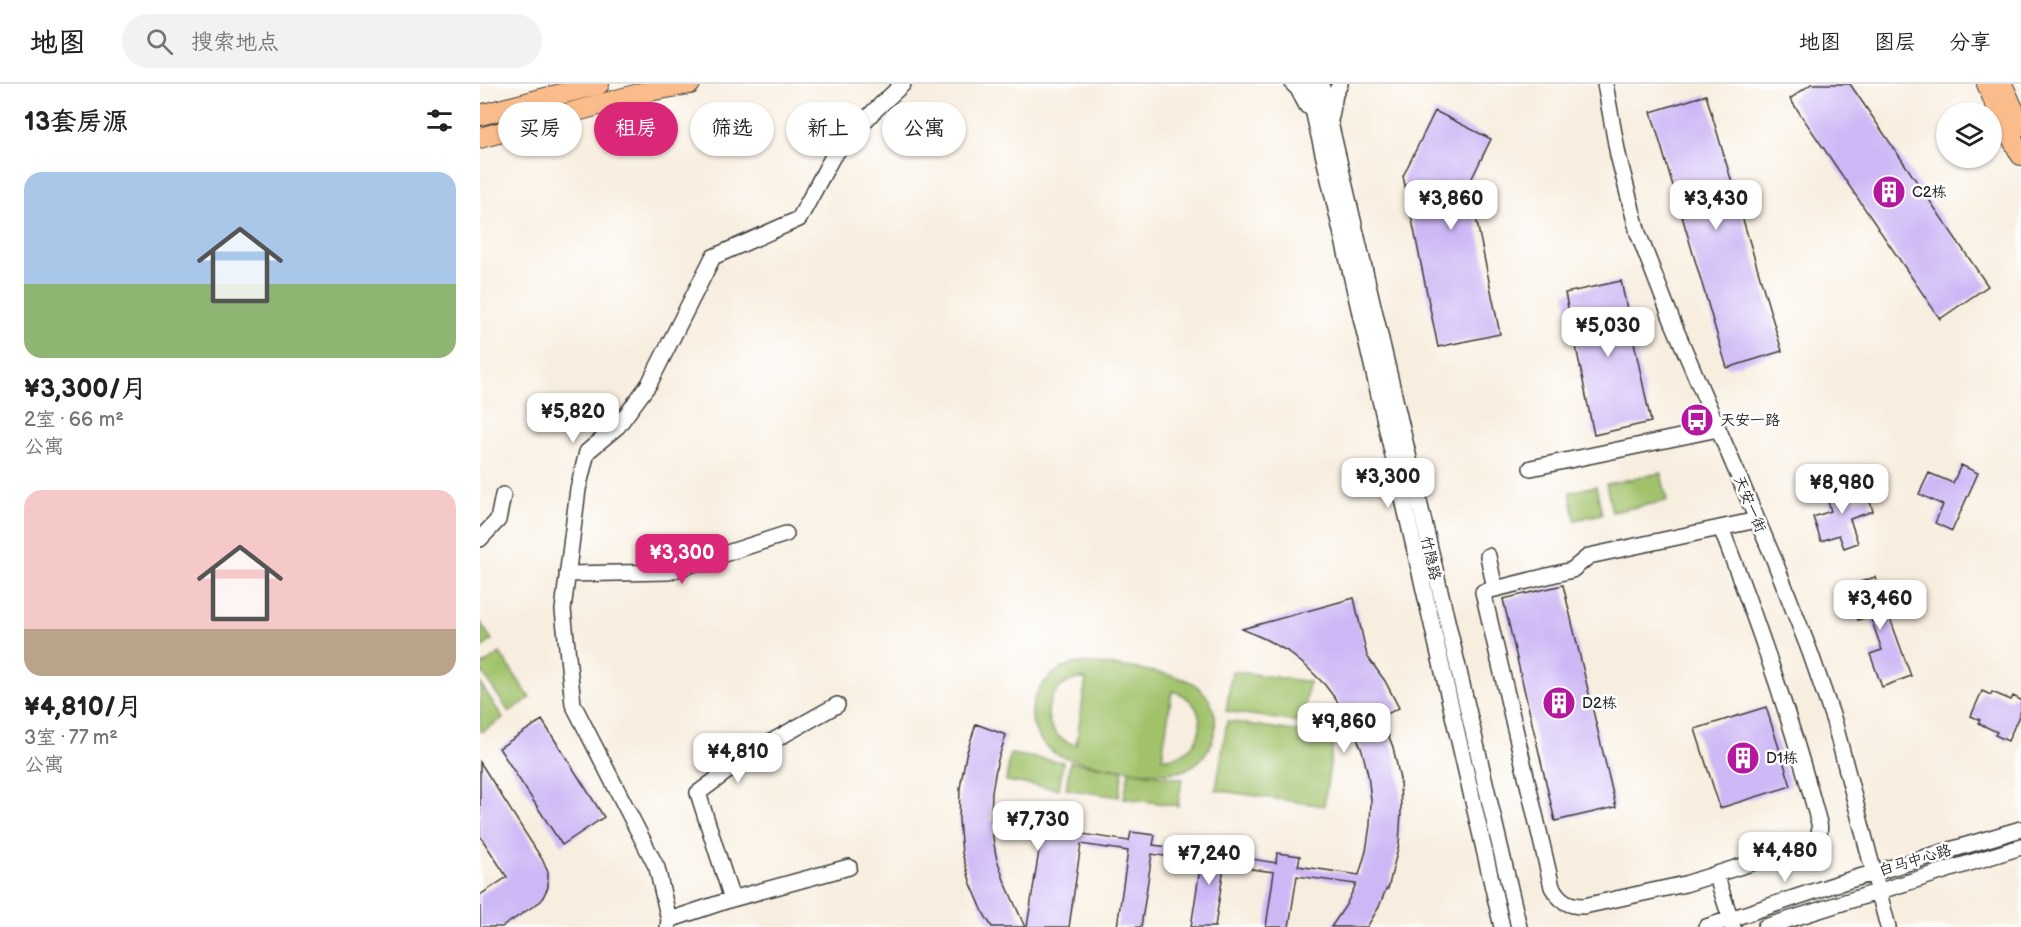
<!DOCTYPE html>
<html lang="zh">
<head>
<meta charset="utf-8">
<style>
	body { margin:0; font-family:"Balsamiq Sans","LXGW WenKai TC",sans-serif; background:#f2f2f2; color:#222; height:100vh; display:flex; flex-direction:column; font-size:22px; white-space:nowrap }
	* { box-sizing:border-box; margin:0 }
	p { font-size:20px; color:#767676 }
	.icon { flex:none; width:33px; height:33px; fill:none; stroke:currentColor; stroke-width:2; stroke-linecap:round; stroke-linejoin:round }
	.map { position:relative; flex:1; overflow:hidden }
	.side { display:flex; flex-direction:column; background:#fff; width:480px }
	.side>* { flex:none }
	.banner { position:absolute; left:18px; top:18px; width:570px; height:54px; display:flex; gap:12px }
	.buttons { position:absolute; left:1456px; top:18px; display:grid; gap:12px }
	.buttons a { display:grid; place-items:center; width:66px; height:66px; border-radius:50%; background:#fff; box-shadow:0 2px 4px #0004; font-size:30px }
	.price { position:absolute; translate:-50% -51px; padding:0 14px; border-radius:12px; background:#fff; color:#222; font-size:20px; line-height:39px; filter:drop-shadow(0 2px 3px #0008) }
	.price::after { content:''; position:absolute; left:50%; top:36px; width:18px; height:14px; margin-left:-9px; background:inherit; clip-path:polygon(0 0,100% 0,50% 100%) }
	.price.current { background:#db2777; color:#fff }
	ul { padding:0; list-style:none }
	li { display:grid; align-content:center; gap:12px; height:318px; padding:0 24px }
	li span { display:grid; place-items:center; height:186px; border-radius:18px; color:#555 }
	li>.icon { margin-inline-start:auto }
	span .icon { width:108px; height:108px; fill:#fffc; stroke-width:1 }
	li b { font-size:26px }
	h2 { display:flex; justify-content:space-between; align-items:center; height:72px; padding:0 24px; font-size:26px }
	.pill { padding:0 21px; border-radius:27px; background:#fff; box-shadow:0 2px 4px #0004; font-size:21px; line-height:54px }
	.pill.current { background:#db2777; color:#fff }
	header { display:flex; align-items:center; gap:36px; box-sizing:border-box; height:84px; padding:0 30px; background:#fff; border-bottom:2px solid #e0e0e0 }
	header strong { font-size:28px }
	nav { display:flex; gap:33px; margin-inline-start:auto; font-size:21px }
	.search { width:420px; height:54px; background:#f2f2f2; display:flex; align-items:center; gap:15px; box-sizing:border-box; padding:0 21px; border-radius:33px; color:#767676; font-size:22px }
	main { display:flex; flex:1; min-height:0 }
	.map>svg:first-child { display:block }
	.green { fill:#a1c26a; stroke:#5e6f43; stroke-width:1.5; fill-rule:evenodd }
	.building { fill:#ceb7f5 }
	.lines { fill:none; stroke-linecap:round; stroke-linejoin:round }
	.minor-casing { stroke:#3d3c39; stroke-width:18 }
	.major-casing { stroke:#3d3c39; stroke-width:22 }
	.minor { stroke:#fff; stroke-width:15 }
	.major { stroke:#fabc8b; stroke-width:20 }
	.labels { text-anchor:middle; stroke-width:5; stroke-linejoin:round; paint-order:stroke }
	.poi-label { font-size:15px; fill:#1c1c1c; stroke:#fff; text-anchor:start }
	.street-label { font-size:15px; fill:#1c1c1c; stroke:#fff }
</style>
</head>
<body>
<header>
<strong>地图</strong>
<div class="search"><svg class="icon" aria-label="search" viewBox="0 0 24 24"><circle cx="10" cy="10" r="6"/><path d="M15 15l6 6"/></svg>搜索地点</div>
<nav><a>地图</a><a>图层</a><a>分享</a></nav>
</header>
<main>
<section class="side">
<h2>13套房源<svg class="icon" aria-label="filters" viewBox="0 0 24 24"><path d="M4 7h16M4 17h16"/><circle cx="9" cy="7" r="2"/><circle cx="15" cy="17" r="2"/></svg></h2>
<ul>
<li><span style="background:linear-gradient(#a9c7e8 60%,#8fb573 0)"><svg class="icon" aria-label="home" viewBox="0 0 24 24"><path d="M3 11l9-7 9 7M6 9v11h12V9"/></svg></span><div><b>¥3,300/月</b><p>2室 · 66 m²</p><p>公寓</p></div></li>
<li><span style="background:linear-gradient(#f6c9c9 75%,#b9a48a 0)"><svg class="icon" aria-label="home" viewBox="0 0 24 24"><path d="M3 11l9-7 9 7M6 9v11h12V9"/></svg></span><div><b>¥4,810/月</b><p>3室 · 77 m²</p><p>公寓</p></div></li>
</ul>
</section>
<div class="map">
<svg width="1541" height="843" viewBox="0 0 1541 843">
	<rect width="100%" height="100%" fill="#fff"/>
	<filter id="ink" filterUnits="userSpaceOnUse"><feTurbulence type="fractalNoise" baseFrequency=".0167" numOctaves="2"/><feDisplacementMap in="SourceGraphic" scale="12" xChannelSelector="R" yChannelSelector="G"/><feConvolveMatrix kernelMatrix="1 2 1 2 8 2 1 2 1" color-interpolation-filters="sRGB"/></filter>
	<filter id="wash" filterUnits="userSpaceOnUse"><feTurbulence type="fractalNoise" baseFrequency=".008" numOctaves="4" result="noise"/><feDisplacementMap in="SourceGraphic" scale="24" xChannelSelector="R" yChannelSelector="G"/><feGaussianBlur stdDeviation="1.35" result="paint"/><feColorMatrix in="noise" values="0 0 0 0 0 0 0 0 0 0 0 0 0 0 0 0 0 1.4 0 .05"/><feComposite in="paint" operator="in"/></filter>
	<g filter="url(#wash)">
		<rect width="100%" height="100%" fill="#f8eedf"/>
		<path class="green" d="M1181,389L1187,417L1132,428L1126,400Z
			M1116,402L1122,430L1095,436L1090,408Z
			M0,538L12,556L0,565Z
			M20,569L50,614L29,628L0,585V583Z
			M597,579C620,579 701,588 717,602C754,631 731,691 685,689C664,689 588,679 573,668C534,640 553,589 597,579ZM598,595H606L596,661C557,652 560,603 598,595ZM692,607C735,618 726,675 682,674Z
			M752,587L829,598L823,639L746,627Z
			M0,599L23,634L2,648L0,646Z
			M747,637L854,653L844,722L736,706Z
			M530,670L583,678L579,705L526,697Z
			M590,678L643,686L639,713L586,705Z
			M649,687L702,695L698,722L644,714Z"/>
		<g id="blocks">
			<path class="building" d="M1331,0H1370L1508,202L1460,235L1310,15Z
				M1226,11L1302,267L1247,284L1171,28Z
				M955,27L1011,55L989,100L1020,250L958,263L923,92Z
				M1141,197L1171,338L1114,351L1085,209Z
				M1481,381L1498,389L1472,447L1455,439L1463,421L1439,410L1449,389L1473,399Z
				M1368,399L1375,417L1388,412L1393,427L1370,435L1378,459L1364,464L1359,451L1341,457L1333,433L1351,427L1345,408Z
				M1395,493L1431,592L1402,603L1390,570L1402,566L1390,532L1378,536L1366,503Z
				M1083,501L1136,723L1075,737L1023,515Z
				M874,514L887,572L905,597L919,624L901,633L913,663L920,695L921,728L919,760L908,805H906L899,823L887,843H851L866,821L876,800L817,792L809,843H786L794,788L771,785L772,775L796,779L797,769L820,772L818,782L879,791L886,767L890,741L891,716L888,691L882,666L872,643L860,621L845,601L827,583L807,567L785,555L762,545Z
				M1502,607L1511,611L1512,608L1531,616L1533,612L1541,616V627L1528,657L1515,651L1517,648L1498,639L1500,636L1491,632Z
				M1286,623L1311,702L1240,724L1215,645Z
				M62,636L124,733L82,761L19,664Z
				M496,640L526,651L517,679L512,708L511,737L562,745L563,735L604,741L602,750L649,757L651,748L675,751L673,761L697,764L696,774L672,770L661,843H637L648,767L601,760L589,843H547L561,754L512,747L516,772L524,796L545,843H512L504,830L491,800L482,769L479,736L480,704L486,671Z
				M0,678L62,775L68,788V803L61,817L22,843H0V811L27,793L0,752Z
				M724,758L747,762L745,776L735,843H711Z"/>
		</g>
	</g>
	<g filter="url(#ink)">
		<use href="#blocks" fill-opacity="0" stroke="#3d3c39" stroke-width="1.5"/>
		<g class="lines">
			<g class="minor-casing">
				<path id="minor" d="M813,0L818,5L827,22
					M827,0L1022,843
					M841,0L1039,843
					M1125,0L1138,71L1158,149L1193,239L1293,473L1330,568L1354,637L1408,843
					M851,33L855,10L860,0
					M1051,384L1238,345
					M1241,444C1279,541 1312,639 1339,739C1341,749 1338,756 1328,761L1205,800L1104,822C1088,822 1080,817 1072,803L1003,508L1092,486L1109,472L1277,436
					M0,455L18,436L23,411
					M1008,472L1015,505
					M87,490L188,488L306,450
					M1236,790L1253,843
					M252,815L218,709L273,668L357,621
					M189,836L252,815L369,783
					M188,843L189,836L177,784L93,620L83,526L98,405L107,368L138,342L169,300L233,173L319,135L353,72L394,27L423,0
					M1226,843L1356,800L1541,745
					M1285,843L1541,763"/>
			</g>
			<g class="major-casing">
				<path id="major" d="M1507,0L1522,36L1541,71
					M1522,0L1541,42
					M0,31L119,0
					M0,54L169,7L210,0"/>
			</g>
			<use href="#minor" class="minor"/>
			<use href="#major" class="major"/>
		</g>
	</g>
	<defs>
		<g id="building-disc" transform="scale(1.725)"><circle r="9.5" fill="#b5179e" stroke="#fff"/><path d="M-4-6H4V6H1V3H-1V6H-4ZM-2.5-4.3h1.7v1.8h-1.7ZM.8-4.3h1.7v1.8H.8ZM-2.5-1h1.7V.8h-1.7ZM.8-1h1.7V.8H.8Z" fill="#fff"/></g>
		<g id="bus-disc" transform="scale(1.725)"><circle r="9.5" fill="#b5179e" stroke="#fff"/><path d="M-5-6H5V4H4V6H2V4H-2V6H-4V4H-5ZM-3.5-4V0h7V-4ZM-3.5 1.2v1.5H-2V1.2ZM2 1.2v1.5H3.5V1.2Z" fill="#fff"/></g>
	</defs>
	<g fill-rule="evenodd">
		<use href="#building-disc" x="1409" y="108"/>
		<use href="#bus-disc" x="1217" y="336"/>
		<use href="#building-disc" x="1079" y="619"/>
		<use href="#building-disc" x="1263" y="674"/>
	</g>
	<g class="labels">
		<g class="poi-label">
			<text x="1432" y="113">C2栋</text>
			<text x="1240" y="341">天安一路</text>
			<text x="1102" y="624">D2栋</text>
			<text x="1286" y="679">D1栋</text>
		</g>
		<g class="street-label">
			<text transform="translate(1270 420) rotate(67)" y="5">天安一街</text>
			<text transform="translate(951 474) rotate(77)" y="5">竹隐路</text>
			<text transform="translate(1435 776) rotate(-17)" y="5">白马中心路</text>
		</g>
	</g>
</svg>
<div class="buttons">
<a><svg class="icon" aria-label="layers" viewBox="0 0 24 24"><path d="M12 4l9 5-9 5-9-5zM3 14l9 5 9-5"/></svg></a>
</div>
<b class="price" style="left:971px;top:147px">¥3,860</b>
<b class="price" style="left:1236px;top:147px">¥3,430</b>
<b class="price" style="left:1128px;top:274px">¥5,030</b>
<b class="price" style="left:93px;top:360px">¥5,820</b>
<b class="price" style="left:908px;top:425px">¥3,300</b>
<b class="price" style="left:1362px;top:431px">¥8,980</b>
<b class="price current" style="left:202px;top:501px">¥3,300</b>
<b class="price" style="left:1400px;top:547px">¥3,460</b>
<b class="price" style="left:864px;top:670px">¥9,860</b>
<b class="price" style="left:258px;top:700px">¥4,810</b>
<b class="price" style="left:558px;top:768px">¥7,730</b>
<b class="price" style="left:1305px;top:799px">¥4,480</b>
<b class="price" style="left:729px;top:802px">¥7,240</b>
<div class="banner">
<a class="pill">买房</a>
<a class="pill current">租房</a>
<a class="pill">筛选</a>
<a class="pill">新上</a>
<a class="pill">公寓</a>
</div>
</div>
</main>
</body>
</html>
